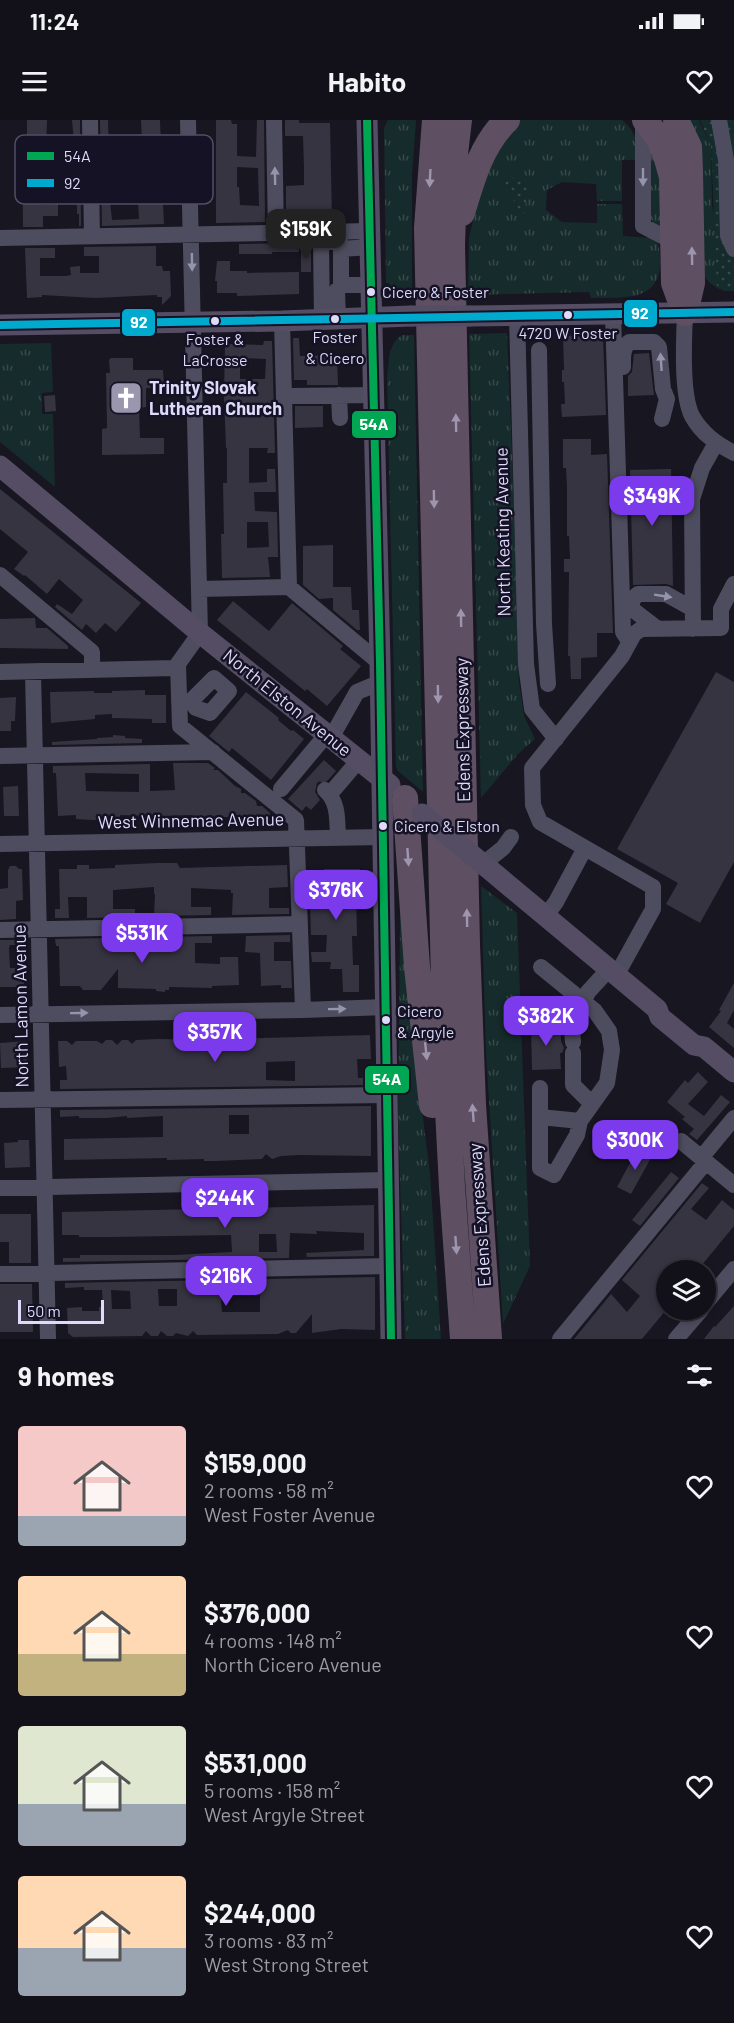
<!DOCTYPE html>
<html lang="en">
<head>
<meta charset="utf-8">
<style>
	body { margin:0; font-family:Barlow,sans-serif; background:#1f1e26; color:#f1f3f6; height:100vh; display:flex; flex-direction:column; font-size:22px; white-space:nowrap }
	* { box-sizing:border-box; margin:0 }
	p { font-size:20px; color:#9c9da2 }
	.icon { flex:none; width:33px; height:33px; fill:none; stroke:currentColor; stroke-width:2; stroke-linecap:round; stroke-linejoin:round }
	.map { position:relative; height:1219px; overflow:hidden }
	.panel { display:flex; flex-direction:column; background:#121019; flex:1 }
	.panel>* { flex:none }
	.tools { position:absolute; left:656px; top:1140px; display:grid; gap:12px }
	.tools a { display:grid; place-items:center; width:60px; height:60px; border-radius:50%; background:#121019; box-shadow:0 3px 9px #0003,0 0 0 2px #313038; font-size:30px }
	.scale { position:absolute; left:18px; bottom:15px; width:86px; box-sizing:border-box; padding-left:6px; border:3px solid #dedbfa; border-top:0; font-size:16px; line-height:21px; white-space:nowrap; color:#dedbfa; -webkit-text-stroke:4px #151225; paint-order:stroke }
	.price { position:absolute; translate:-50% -51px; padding:0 14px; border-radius:12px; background:#7c3aed; color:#fff; font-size:20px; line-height:39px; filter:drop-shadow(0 2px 3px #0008) }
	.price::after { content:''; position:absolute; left:50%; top:36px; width:18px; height:14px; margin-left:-9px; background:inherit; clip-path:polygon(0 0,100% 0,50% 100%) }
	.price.active { background:#222; color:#fff }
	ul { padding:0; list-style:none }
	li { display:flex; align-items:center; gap:18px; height:150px; padding:0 18px }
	li span { display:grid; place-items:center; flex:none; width:168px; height:120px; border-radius:6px; color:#555 }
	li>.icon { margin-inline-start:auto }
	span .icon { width:72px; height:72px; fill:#fffc; stroke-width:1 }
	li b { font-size:26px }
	h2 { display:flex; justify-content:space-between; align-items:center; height:72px; padding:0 18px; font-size:26px }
	.status { display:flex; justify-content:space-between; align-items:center; height:42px; padding:0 30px; background:#121019; direction:ltr }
	.status svg { height:16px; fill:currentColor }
	header { display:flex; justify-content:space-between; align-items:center; height:78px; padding:0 18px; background:#121019; font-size:27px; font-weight:700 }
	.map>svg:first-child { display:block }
	.grass { fill:url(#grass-tufts) }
	.park { fill:url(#park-dots) }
	.building { fill:#373442; fill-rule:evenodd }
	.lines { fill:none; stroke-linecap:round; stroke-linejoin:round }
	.minor-tunnel { stroke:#363442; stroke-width:16; stroke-dasharray:16 8; stroke-linecap:butt }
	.minor { stroke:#4e4d5f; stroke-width:16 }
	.major { stroke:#544d64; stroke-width:21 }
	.highway { stroke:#5e5062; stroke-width:26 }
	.major-bridge { stroke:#544d64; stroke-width:21 }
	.bus-1-casing { stroke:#151225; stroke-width:12 }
	.bus-2-casing { stroke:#151225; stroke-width:12 }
	.bus-1 { stroke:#00a651; stroke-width:8 }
	.bus-2 { stroke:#00a9ce; stroke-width:8 }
	.oneway { fill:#9694ac }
	.oneway2 { fill:#9e96ae }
	.bus-dot { fill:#dedbfa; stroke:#151225; stroke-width:2 }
	.labels { text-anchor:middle; stroke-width:5; stroke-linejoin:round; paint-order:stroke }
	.bus-label { font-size:16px; fill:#dedbfa; stroke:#151225; text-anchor:start }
	.poi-label { font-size:18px; font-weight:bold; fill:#dedbfa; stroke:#151225; text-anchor:start }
	.street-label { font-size:18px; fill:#dedbfa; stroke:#151225 }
	.key { fill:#151225; stroke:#514e65; stroke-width:1.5 }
	.key-label { font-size:16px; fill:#dedbfa }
	.line-badge { stroke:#151225; stroke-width:2 }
	.badge-label { font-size:16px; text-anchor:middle; font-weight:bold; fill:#fff }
</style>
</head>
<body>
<div class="status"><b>11:24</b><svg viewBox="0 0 49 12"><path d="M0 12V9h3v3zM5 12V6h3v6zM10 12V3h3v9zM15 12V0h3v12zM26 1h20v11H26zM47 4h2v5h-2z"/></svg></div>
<header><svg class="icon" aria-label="menu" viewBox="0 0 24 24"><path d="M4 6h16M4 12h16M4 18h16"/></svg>Habito<svg class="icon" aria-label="heart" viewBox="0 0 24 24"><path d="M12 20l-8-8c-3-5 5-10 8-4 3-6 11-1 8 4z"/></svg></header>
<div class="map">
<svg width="734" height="1219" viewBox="0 0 734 1219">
	<defs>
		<pattern id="grass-tufts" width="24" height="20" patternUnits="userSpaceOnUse" patternTransform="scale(1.5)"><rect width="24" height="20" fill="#162b2b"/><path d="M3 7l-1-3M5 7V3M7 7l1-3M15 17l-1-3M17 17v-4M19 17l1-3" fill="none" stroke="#37494b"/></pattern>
		<pattern id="park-dots" width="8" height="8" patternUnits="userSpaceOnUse" patternTransform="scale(1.5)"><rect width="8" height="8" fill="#162b2b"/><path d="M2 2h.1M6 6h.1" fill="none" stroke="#37494b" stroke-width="1.8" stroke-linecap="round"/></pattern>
	</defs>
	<rect width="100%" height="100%" fill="#181621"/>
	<path class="grass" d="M388,0H416L412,55V176C400,176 394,174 389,163H386L384,8Z
		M520,0H622C636,12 638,22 637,40H622V81H597L596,64L562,62L547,70L546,90L562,102L597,103V84H622L623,116L650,118L658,124C660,130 660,136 660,143C660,183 620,177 591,178L589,172L468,175L469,118L482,62L500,22Z
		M682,0H699L711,26L712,86L734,171C720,171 711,166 703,155Z
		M648,20L659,35L664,103L660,107L654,104L650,97Z
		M507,213L512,333L519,562L524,596L535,619L518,634L481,678L469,214Z
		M403,215H414L423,672L398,651L396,647L387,258C389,244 388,221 403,215Z
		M51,223L53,272L42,273V294H53L55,367L0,322V224Z
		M401,714L420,975L430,1053L441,1219H405L398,996Z
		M481,766L517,793L530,1146L503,1204L486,932Z"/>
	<path class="park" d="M700,0H734V171H726L717,168L711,26Z
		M508,57L519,59L526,64L527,73L524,95L519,94C515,89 515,81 511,75C507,68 502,67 502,58Z"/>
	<path class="building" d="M27,0H47L46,34L38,35V54H44V66H40L41,85L58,84V96H43V107H23L22,22H27Z
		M72,0H80L81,106H79V94H77V66L72,65V54H77Z
		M100,0H108L110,82L112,100L139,99L135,24H140L139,21H142L141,0H160L162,50H164V64H162L164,104L102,106Z
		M216,0H231L232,4H237V36L256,37L257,0H264L265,102L216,103ZM237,47L258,48L259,86L240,85L239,67H237Z
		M285,0H299V3H330L332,101L286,102V66L304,65V48L303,16H285Z
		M299,123V132H272V134H239V124Z
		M156,126V146H162L163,151H170L171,176L162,185V177H157V175L95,178L42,175V177L27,178L25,128H55V138H40V156H66L71,155L70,147L80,146V153H99V136H84V127Z
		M301,127H311V152H301Z
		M217,141H230V151H247V153L299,152V174L237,176V173H217V161H215Z
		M588,215V217H603L606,295L562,297L561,284H565L564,262H562V250H564L563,216Z
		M293,218H299L300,236L337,235L338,265H307V260H294Z
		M264,221H272L275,333H267L268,328H249V363L267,362V349H275L276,372H254L255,391L277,392L278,437H268L270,457L222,458L221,414H224L223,363H227V328H226L224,275L225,224L263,225ZM240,238L266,239L265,259H240ZM247,402H268L269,427L247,428Z
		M649,233L654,275L628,276V256L632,252L634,234Z
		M111,238H133V250H163L164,268H146V287L139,288L140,318H164V334L102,335V309L107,308L106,253H110L109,240Z
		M55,275L56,291L45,292L44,276Z
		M295,286H323V307L295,308Z
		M563,319H591V335L607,334L613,513H597V537L581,538V559H571L570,536H568L569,452H564V439H570L569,416H567V367L566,348H563Z
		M671,349L673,466L666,464L633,465L630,350Z
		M0,369L141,483L116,512L105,503L96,513L86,504L82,510L55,487L57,484L72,494L83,480L59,459L47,474L25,455L24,456L14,449L28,432L0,409Z
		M333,425V467H351L352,490H359L360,510H357L333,490V478L319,479L303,465V426Z
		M233,481L269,511L292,483L343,526L340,529L361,546L327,586L307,569L305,571L217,500Z
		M35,498L36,508H47L68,526V529L0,528V499Z
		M716,552L734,562V742L700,803L666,784L678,763L617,729Z
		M145,570V575H166V603H152V599L112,598V594L95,595V599L51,603L50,572L94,571V573H112V571Z
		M246,572L279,598L278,600L291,611L293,610L304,619L271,660L232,628L229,632L209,616Z
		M16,577L15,601H11V611H0V578Z
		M113,615L125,616V618L142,619V623L52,625V622L97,619V618L113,617Z
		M324,640L336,651L328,660H322L317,663L315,672L320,680L311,690L306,686L302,691L288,679Z
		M173,643H208L215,648L213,650H218L235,666L241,669V673H245L256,681L257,686H262L270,693L271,699H244V697H191V695L163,696V699H152V696L120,695V699L92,700L76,699V695L58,696L56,653H53V646L150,644V671L175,670ZM85,653L139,654V672L86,671Z
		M18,666L19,696H4L3,667Z
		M157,743H177L180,748L287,745L288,767L269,768V788H289V794L232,795L233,773H231V770L191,768V787H211V795L154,796L155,774H154V767L113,770V789H135V797L87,798V777H68L69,798H55V789H60L59,749H77V745H89V749L115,748V745Z
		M10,746H16L19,749H22L23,780L16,781V799L0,800V769L8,768V750Z
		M324,749H360V761H357L356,776L357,816H352L353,845H359V872H343L342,849H330L331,842H312L311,832H326L327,815H311L309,755L324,753Z
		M290,815V822H274V841H291L292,868H281V865L261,866L260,833L245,832L246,816Z
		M212,816V823H195V843L220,844V837H238L239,865L212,866V868L169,867V870H165V872L156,871V869L118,868V849L101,870H83L80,866H60L59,826H56L55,819Z
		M0,820H24V825H10L9,828L10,848H24V867H0Z
		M734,863V890L727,903L734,909V928L709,907L721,891L719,890Z
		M561,905V921L564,928L562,933H560L561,949L532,950L531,906Z
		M370,915L371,939H357L358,958H371L370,965L60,969V960H67L66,946L59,947L58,921H67L72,925L76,921H97L102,924L106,920H112L117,925L122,920H128L132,924L136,920L157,919L214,920V938L230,919ZM295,941V961L266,960V942Z
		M26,921L27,947L1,948L0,923Z
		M698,952L708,962L688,984L704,996L721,975L730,982L697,1020L689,1014L694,1009L682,999L685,997L667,982L685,960L688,963Z
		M371,986V1036L299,1035L281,1036L272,1039L266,1034L262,1039L216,1041H204V1039L167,1040V1038L64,1040V1019L163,1017V996L127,998V996L107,998H79V996L60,997V990ZM229,995H249V1014H229Z
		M18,1020H29L30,1047L5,1048L4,1023L18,1022Z
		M638,1028L652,1036L631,1074L617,1067Z
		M671,1052L679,1058L640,1106L632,1100Z
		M702,1063L709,1068L691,1089L706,1100L722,1080L734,1090V1106L701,1146L702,1150H666V1190L642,1219H574L611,1174L627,1192L640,1176L622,1160Z
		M374,1085V1136L307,1137L306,1133L364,1130V1113L316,1111L317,1114L290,1113L289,1138L63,1142V1138H80V1135H175L232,1132L231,1115L110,1117H79V1115H62V1092ZM259,1114H276L277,1132H259Z
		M0,1094H31V1143H9V1122H0Z
		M375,1157V1210L341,1209L312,1213V1194L296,1213H291L288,1210L278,1214L197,1215L193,1211L188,1216L176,1213L173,1216H167L161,1211L158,1216H151L146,1211L142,1216L73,1217L68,1213L67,1188L82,1187V1191H99V1187H103L102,1170H84V1167L65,1168V1163ZM220,1167L260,1168V1192H222ZM158,1169H177V1186H159ZM111,1170L130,1171L131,1189H112Z
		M0,1164H32L33,1212H0Z
		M734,1186V1219H704L714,1206L715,1207Z"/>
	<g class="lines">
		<path class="minor-tunnel" d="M317,648L333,662"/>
		<path class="minor" d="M90,0L92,116
			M274,0L276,113
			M643,0V106L662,116L674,118
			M719,0L726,40L728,116L734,129
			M0,118L371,111
			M371,127L341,129V165H372
			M337,170L338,199
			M685,193C684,219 681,274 692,296C702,314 717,324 734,333
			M613,194L623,512L629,521
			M517,196L526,544L532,589L556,619
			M322,199L321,122H340L341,129
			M282,201L289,467
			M539,230L544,504L548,564
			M623,247C623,237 622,230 629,222H654L659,227L663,269L667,279L662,299
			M339,275L340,298
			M291,276L375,275
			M0,455L92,532V550
			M199,469L289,467L380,543
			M658,509L632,489V480L638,474H666L693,489
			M693,509L692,379L702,348L716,323
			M178,545L180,606L296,700L303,890
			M0,552L175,548L200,513L188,0
			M33,552L48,1219
			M179,582L191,581L214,558L229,571L210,593L196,588L191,581
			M331,618L357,572L381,562
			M0,636L213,632
			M281,669L327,614
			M325,670C339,682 337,701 338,718
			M330,674L359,640
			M0,724L384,717
			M483,744L503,728L511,717
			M545,797L556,782L585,728
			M0,810L300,804
			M616,856L653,789V767L540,702L533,685L532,648L622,536L634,514L641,509L721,508V489L734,464
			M0,895L303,890L386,887
			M573,922L572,910L588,872L609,849
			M573,933V965L592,984
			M540,968V1048L554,1055L577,1015L580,1001L607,963L612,930L609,911L595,891L541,847
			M0,980L387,975
			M540,997L580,1001
			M681,1021L734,1065
			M701,1038L734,998
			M0,1068L388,1060
			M0,1154L390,1146
			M705,1184L734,1149
			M560,1219L706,1042
			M676,1219L701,1190"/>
		<path class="major" d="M367,0L380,543L391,1219
			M470,196L734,192
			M0,205L282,201L411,196
			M0,346L200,513L390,665
			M483,744L657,889L660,897L694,925L704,927L734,952"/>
		<path class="highway" d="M435,0L427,108L446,951L452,1067L463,1219
			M459,0L455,34L452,125L467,824L473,985L489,1219
			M645,0L659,19L667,39L672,57L674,163L685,193
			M676,0L689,27L690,51L692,163L685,193
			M462,93C472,60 481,25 507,0
			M405,678L417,847L432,985"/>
		<path class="major-bridge" d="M411,196H470
			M422,694L483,744"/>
		<g class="bus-1-casing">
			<path id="bus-1" d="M367,0L380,543L391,1219"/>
		</g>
		<g class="bus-2-casing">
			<path id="bus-2" d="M0,205L734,192"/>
		</g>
		<use href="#bus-1" class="bus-1"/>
		<use href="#bus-2" class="bus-2"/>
	</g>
	<defs><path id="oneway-solid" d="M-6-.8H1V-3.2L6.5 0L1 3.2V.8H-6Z" transform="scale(1.5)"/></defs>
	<g class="oneway">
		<use href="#oneway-solid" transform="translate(275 56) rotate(-91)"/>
		<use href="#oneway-solid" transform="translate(643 57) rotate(90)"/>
		<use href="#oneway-solid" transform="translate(192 142) rotate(89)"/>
		<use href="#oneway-solid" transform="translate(661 242) rotate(-94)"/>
		<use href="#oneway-solid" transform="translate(663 476) rotate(9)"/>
		<use href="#oneway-solid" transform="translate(337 889) rotate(-1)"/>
		<use href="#oneway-solid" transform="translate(79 893) rotate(-1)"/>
	</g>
	<g class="oneway2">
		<use href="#oneway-solid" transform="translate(430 58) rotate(93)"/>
		<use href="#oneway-solid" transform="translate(692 136) rotate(-91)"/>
		<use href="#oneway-solid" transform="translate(456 303) rotate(-91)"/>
		<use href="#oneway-solid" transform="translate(434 379) rotate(89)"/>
		<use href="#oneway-solid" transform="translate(461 498) rotate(-91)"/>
		<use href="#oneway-solid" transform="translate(438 574) rotate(89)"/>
		<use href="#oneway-solid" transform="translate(408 737) rotate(86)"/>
		<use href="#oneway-solid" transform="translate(467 798) rotate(-91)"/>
		<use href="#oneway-solid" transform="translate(426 931) rotate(84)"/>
		<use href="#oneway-solid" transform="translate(473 993) rotate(-94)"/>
		<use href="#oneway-solid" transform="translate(456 1125) rotate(86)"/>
	</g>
	<defs>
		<g id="church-square" transform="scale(1.725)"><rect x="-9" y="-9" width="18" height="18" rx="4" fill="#9996ae" stroke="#151225"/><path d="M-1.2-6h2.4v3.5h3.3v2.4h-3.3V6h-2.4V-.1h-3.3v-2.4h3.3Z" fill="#fff"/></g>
	</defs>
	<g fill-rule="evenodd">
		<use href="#church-square" x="126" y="278"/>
	</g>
	<g class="bus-dot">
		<circle cx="371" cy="172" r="5"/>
		<circle cx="568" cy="195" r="5"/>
		<circle cx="335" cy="199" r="5"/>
		<circle cx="215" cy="201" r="5"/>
		<circle cx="383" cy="706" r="5"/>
		<circle cx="386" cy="900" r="5"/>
	</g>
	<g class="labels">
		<g class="bus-label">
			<text x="382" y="178">Cicero &amp; Foster</text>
			<text x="568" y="219" text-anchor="middle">4720 W Foster</text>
			<text x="335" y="223" text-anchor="middle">Foster<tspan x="335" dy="21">&amp; Cicero</tspan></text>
			<text x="215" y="225" text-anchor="middle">Foster &amp;<tspan x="215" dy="21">LaCrosse</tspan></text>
			<text x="394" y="712">Cicero &amp; Elston</text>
			<text x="397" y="897">Cicero<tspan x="397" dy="21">&amp; Argyle</tspan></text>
		</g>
		<g class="poi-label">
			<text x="149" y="274">Trinity Slovak<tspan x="149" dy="21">Lutheran Church</tspan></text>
		</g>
		<g class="street-label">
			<text transform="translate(503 412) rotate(-91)" y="6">North Keating Avenue</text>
			<text transform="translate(287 583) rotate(39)" y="6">North Elston Avenue</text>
			<text transform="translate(463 610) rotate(-91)" y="6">Edens Expressway</text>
			<text transform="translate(191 701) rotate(-1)" y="6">West Winnemac Avenue</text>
			<text transform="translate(21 886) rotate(-91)" y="6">North Lamon Avenue</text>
			<text transform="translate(480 1095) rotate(-94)" y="6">Edens Expressway</text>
		</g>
	</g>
	<rect x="15" y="15" width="198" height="69" rx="9" class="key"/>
	<rect x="27" y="32" width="27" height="8" fill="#00a651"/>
	<rect x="27" y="59" width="27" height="8" fill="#00a9ce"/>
	<g class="key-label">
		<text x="64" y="42">54A</text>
		<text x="64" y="69">92</text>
	</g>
	<g class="line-badge">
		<rect x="623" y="179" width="35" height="29" rx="6" fill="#00a9ce"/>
		<rect x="121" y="188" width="35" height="29" rx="6" fill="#00a9ce"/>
		<rect x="351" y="290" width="46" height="29" rx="6" fill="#00a651"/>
		<rect x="364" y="945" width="46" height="29" rx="6" fill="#00a651"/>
	</g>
	<g class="badge-label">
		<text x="640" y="199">92</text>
		<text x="139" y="208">92</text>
		<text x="374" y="310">54A</text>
		<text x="387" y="965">54A</text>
	</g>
</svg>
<div class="tools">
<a><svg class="icon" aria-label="layers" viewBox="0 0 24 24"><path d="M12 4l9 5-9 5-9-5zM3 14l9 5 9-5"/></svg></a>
</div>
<div class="scale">50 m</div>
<b class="price active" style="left:306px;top:140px">$159K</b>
<b class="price" style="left:652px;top:407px">$349K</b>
<b class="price" style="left:336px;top:801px">$376K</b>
<b class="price" style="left:142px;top:844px">$531K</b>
<b class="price" style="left:546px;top:927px">$382K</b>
<b class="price" style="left:215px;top:943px">$357K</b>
<b class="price" style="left:635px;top:1051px">$300K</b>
<b class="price" style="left:225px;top:1109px">$244K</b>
<b class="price" style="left:226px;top:1187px">$216K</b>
</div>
<section class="panel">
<h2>9 homes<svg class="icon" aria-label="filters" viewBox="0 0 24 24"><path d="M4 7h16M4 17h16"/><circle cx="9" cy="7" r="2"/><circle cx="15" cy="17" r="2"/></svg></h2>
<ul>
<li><span style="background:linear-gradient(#f6c9c9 75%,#9aa5b1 0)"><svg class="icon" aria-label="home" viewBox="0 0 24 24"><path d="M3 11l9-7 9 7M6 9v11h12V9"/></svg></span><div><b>$159,000</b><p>2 rooms · 58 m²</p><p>West Foster Avenue</p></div><svg class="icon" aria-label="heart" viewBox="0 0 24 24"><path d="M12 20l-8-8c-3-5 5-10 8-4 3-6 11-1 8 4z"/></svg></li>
<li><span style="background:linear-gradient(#ffd9b3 65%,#c2b280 0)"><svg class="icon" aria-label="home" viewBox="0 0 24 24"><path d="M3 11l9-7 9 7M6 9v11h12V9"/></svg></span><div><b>$376,000</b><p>4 rooms · 148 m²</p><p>North Cicero Avenue</p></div><svg class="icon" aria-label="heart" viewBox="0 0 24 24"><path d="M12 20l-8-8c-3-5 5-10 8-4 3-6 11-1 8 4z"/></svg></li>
<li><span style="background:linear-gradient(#dfe7d0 65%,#9aa5b1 0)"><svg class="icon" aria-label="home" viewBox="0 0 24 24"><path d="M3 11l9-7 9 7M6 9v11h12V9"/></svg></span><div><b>$531,000</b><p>5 rooms · 158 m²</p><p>West Argyle Street</p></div><svg class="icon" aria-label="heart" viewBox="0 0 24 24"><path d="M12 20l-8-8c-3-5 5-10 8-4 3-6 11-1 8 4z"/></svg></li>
<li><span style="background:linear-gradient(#ffd9b3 60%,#9aa5b1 0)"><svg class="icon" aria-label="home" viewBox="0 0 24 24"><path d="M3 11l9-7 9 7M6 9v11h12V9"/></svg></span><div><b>$244,000</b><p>3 rooms · 83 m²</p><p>West Strong Street</p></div><svg class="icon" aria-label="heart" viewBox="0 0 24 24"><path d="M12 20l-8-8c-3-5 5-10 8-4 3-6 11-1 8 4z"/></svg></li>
</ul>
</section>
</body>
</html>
